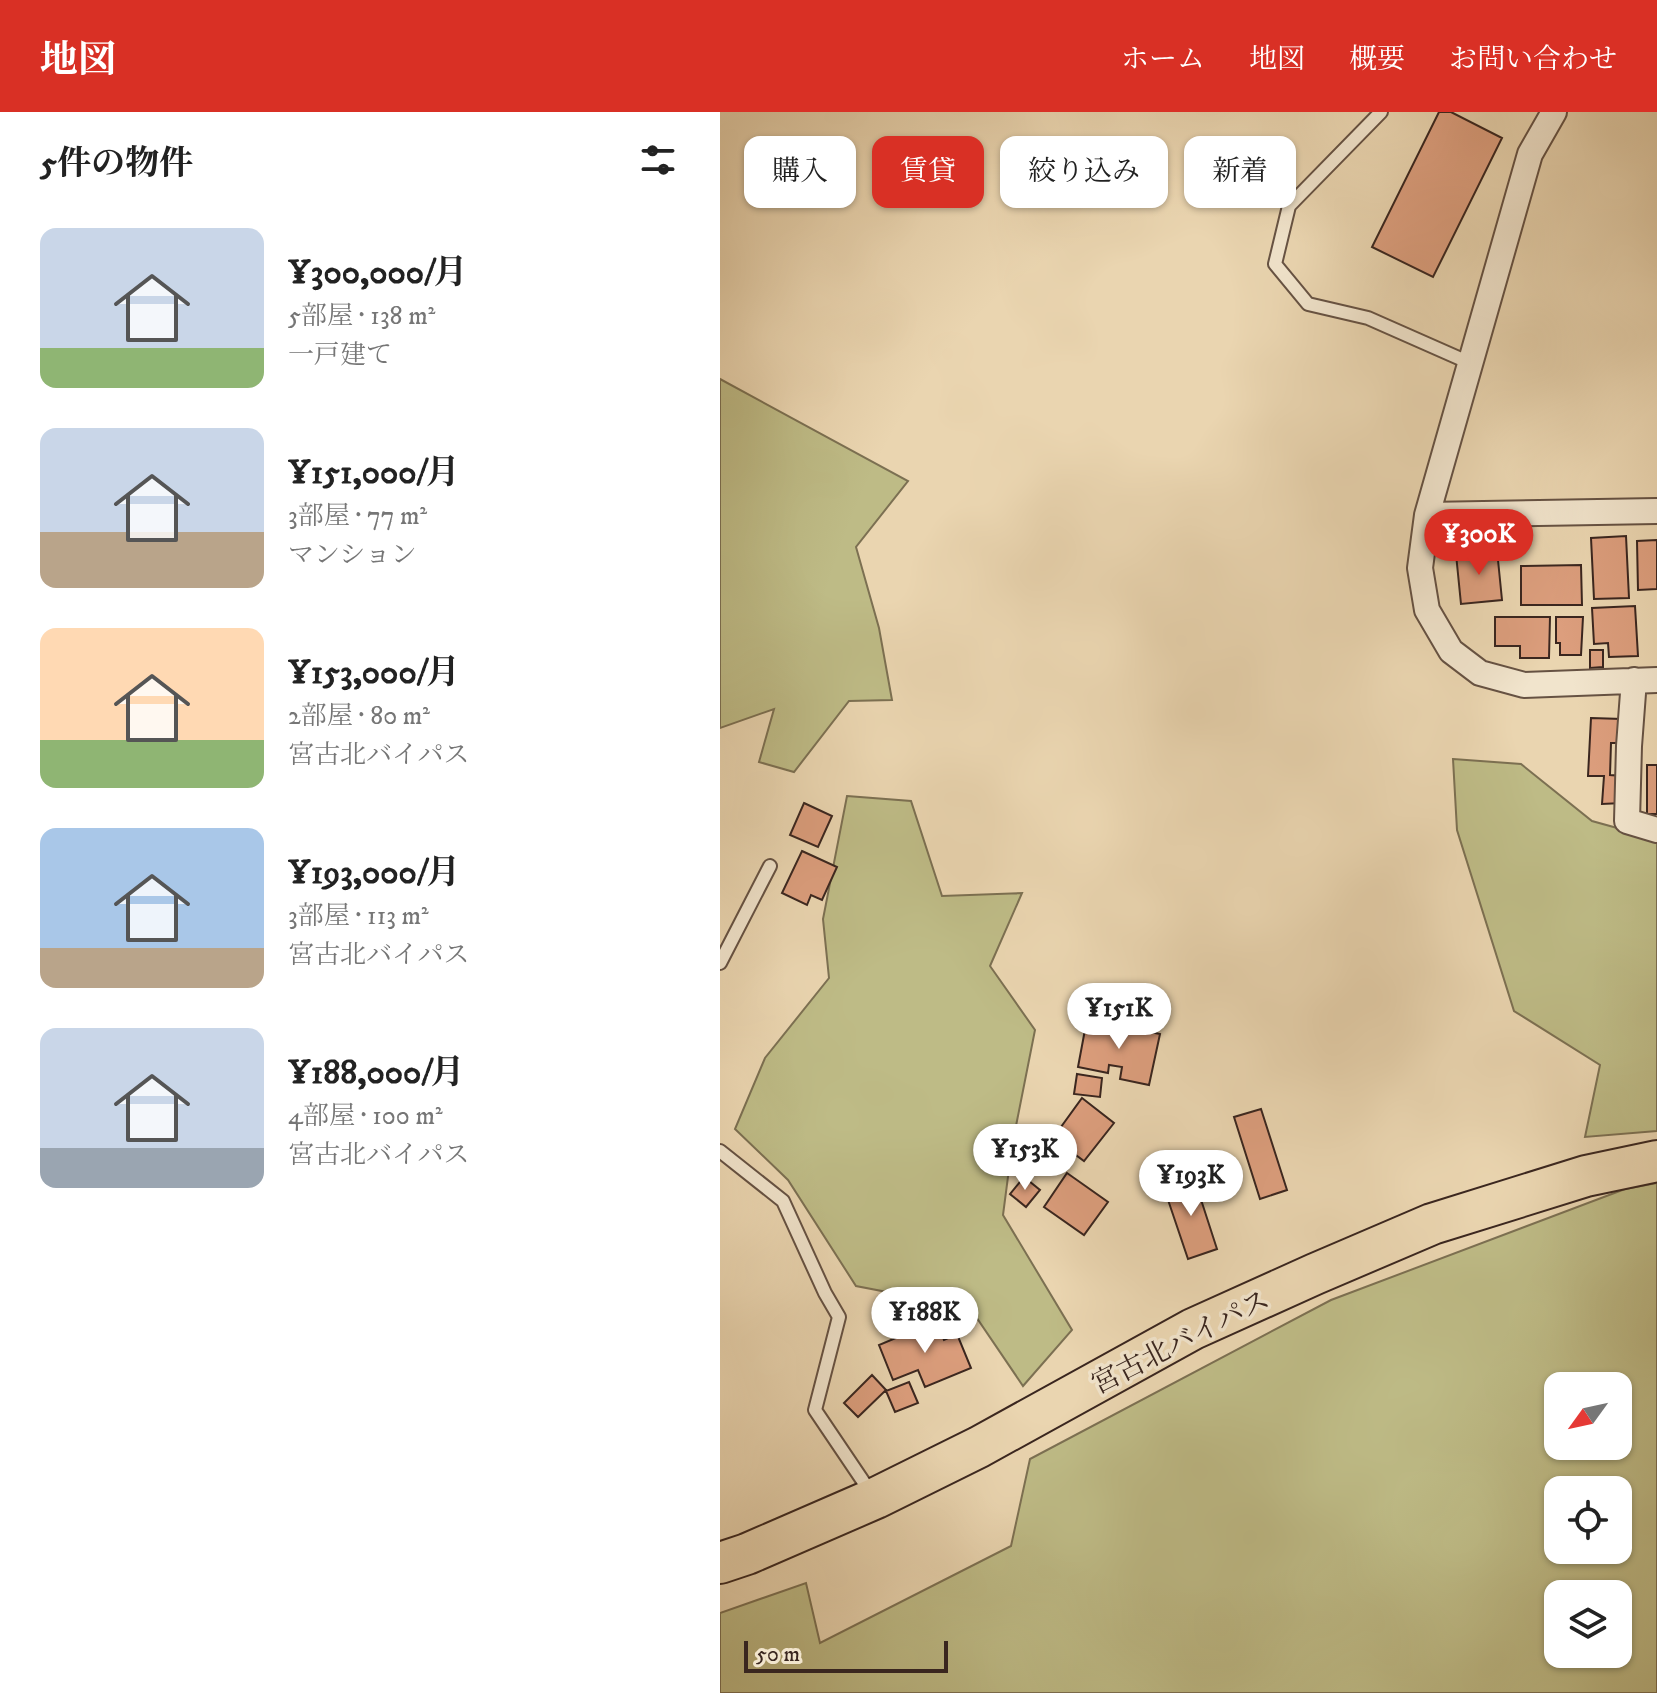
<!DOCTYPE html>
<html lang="ja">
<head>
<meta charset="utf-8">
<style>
	body { margin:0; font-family:"IM FELL DW Pica","Noto Serif JP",serif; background:#f2f2f2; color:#222; height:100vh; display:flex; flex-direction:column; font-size:30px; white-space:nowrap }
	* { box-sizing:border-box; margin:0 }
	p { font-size:26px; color:#767676 }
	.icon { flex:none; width:44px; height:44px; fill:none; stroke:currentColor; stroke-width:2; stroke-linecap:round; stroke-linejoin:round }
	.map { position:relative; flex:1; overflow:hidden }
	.drawer { display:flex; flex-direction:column; background:#fff; width:720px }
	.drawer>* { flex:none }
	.banner { position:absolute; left:24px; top:24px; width:760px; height:72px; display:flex; gap:16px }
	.needle { width:52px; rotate:237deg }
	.buttons { position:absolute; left:824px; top:1260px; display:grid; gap:16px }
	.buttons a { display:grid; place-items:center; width:88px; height:88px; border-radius:16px; background:#fff; box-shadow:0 2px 6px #0004; font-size:40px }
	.scale { position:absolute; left:24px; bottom:20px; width:204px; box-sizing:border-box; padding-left:8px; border:4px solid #3a261f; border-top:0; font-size:22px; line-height:28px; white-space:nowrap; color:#3a261f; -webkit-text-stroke:6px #f1e4cc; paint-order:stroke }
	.price { position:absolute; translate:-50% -68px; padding:0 18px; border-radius:28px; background:#fff; color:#222; font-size:26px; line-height:52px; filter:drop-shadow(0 2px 4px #0008) }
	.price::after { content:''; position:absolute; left:50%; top:48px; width:24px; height:18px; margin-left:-12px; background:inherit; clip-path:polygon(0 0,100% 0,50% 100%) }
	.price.active { background:#d93025; color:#fff }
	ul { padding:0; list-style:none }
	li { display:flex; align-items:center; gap:24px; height:200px; padding:0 40px }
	li span { display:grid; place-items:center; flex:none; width:224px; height:160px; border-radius:16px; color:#555 }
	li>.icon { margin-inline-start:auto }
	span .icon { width:96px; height:96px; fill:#fffc; stroke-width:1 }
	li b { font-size:34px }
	h2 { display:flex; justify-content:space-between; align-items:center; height:96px; padding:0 40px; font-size:34px }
	.chip { padding:0 28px; border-radius:16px; background:#fff; box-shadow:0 2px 6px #0004; font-size:28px; line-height:72px }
	.chip.active { background:#d93025; color:#fff }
	header { display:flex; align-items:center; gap:48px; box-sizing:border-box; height:112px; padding:0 40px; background:#d93025; color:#fff }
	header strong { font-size:38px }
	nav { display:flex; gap:44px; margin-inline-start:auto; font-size:28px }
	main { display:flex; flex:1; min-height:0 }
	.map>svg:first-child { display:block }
	.green { fill:#bebb86; stroke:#7c7052; stroke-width:2; fill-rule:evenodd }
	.building { fill:#dc9e7d; stroke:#3a261f; stroke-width:2 }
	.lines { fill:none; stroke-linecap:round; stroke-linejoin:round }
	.service-casing { stroke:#665243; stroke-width:16 }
	.minor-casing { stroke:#665243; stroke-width:28 }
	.trunk-casing { stroke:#3a261f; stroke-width:44 }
	.service { stroke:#f1e4cc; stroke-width:12 }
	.minor { stroke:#f1e4cc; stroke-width:24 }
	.trunk { stroke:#ead5b0; stroke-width:40 }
	.labels { text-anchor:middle; stroke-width:7; stroke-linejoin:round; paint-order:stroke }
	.street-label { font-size:28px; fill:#3a261f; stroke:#f1e4cc }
</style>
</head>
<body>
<header>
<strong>地図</strong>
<nav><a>ホーム</a><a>地図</a><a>概要</a><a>お問い合わせ</a></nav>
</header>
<main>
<section class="drawer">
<h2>5件の物件<svg class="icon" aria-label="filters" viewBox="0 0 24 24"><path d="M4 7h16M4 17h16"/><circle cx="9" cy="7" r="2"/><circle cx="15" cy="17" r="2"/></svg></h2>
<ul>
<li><span style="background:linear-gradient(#c9d6e8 75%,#8fb573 0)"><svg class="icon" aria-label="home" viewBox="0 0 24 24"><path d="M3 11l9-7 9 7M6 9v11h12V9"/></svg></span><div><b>¥300,000/月</b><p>5部屋 · 138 m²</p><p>一戸建て</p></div></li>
<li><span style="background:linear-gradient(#c9d6e8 65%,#b9a48a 0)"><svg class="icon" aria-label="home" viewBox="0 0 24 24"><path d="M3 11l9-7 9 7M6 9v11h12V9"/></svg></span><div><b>¥151,000/月</b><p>3部屋 · 77 m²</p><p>マンション</p></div></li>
<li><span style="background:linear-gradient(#ffd9b3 70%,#8fb573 0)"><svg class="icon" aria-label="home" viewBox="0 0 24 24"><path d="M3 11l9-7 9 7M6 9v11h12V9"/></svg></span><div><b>¥153,000/月</b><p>2部屋 · 80 m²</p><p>宮古北バイパス</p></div></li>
<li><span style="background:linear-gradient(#a9c7e8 75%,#b9a48a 0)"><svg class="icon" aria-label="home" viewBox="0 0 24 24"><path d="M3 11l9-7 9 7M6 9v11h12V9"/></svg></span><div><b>¥193,000/月</b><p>3部屋 · 113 m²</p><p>宮古北バイパス</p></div></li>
<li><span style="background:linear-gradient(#c9d6e8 75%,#9aa5b1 0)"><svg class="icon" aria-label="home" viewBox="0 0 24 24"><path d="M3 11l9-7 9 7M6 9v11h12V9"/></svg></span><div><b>¥188,000/月</b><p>4部屋 · 100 m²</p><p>宮古北バイパス</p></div></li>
</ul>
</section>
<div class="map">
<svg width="937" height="1581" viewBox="0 0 937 1581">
	<rect width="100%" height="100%" fill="#ead5b0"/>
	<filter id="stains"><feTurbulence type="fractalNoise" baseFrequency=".0025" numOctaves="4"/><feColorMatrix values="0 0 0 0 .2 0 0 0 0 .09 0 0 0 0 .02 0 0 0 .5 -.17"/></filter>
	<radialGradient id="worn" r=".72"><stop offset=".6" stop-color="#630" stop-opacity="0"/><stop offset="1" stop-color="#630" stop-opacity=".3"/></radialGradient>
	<path class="green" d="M0,267L188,369L136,435L159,516L172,588L129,589L74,660L39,650L54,597L0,616Z
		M733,647L801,652L872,709L937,727V1019L865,1025L880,953L794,899L737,718Z
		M127,684L191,689L222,784L302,781L270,854L315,918L292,1034L283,1103L352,1218L303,1274L250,1196L136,1174L68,1068L15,1017L45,946L109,866L103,807Z
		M937,1071V1581H0V1501L86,1471L100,1531L291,1434L310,1347L611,1188L905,1077ZM838,1274H898V1334H838ZM838,1378H898V1438H838ZM838,1482H898V1542H838Z"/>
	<path class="building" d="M719,0H731L782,26L713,165L652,135Z
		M906,424L909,486L874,487L871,426Z
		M937,428V477L918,478L917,429Z
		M777,438L782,488L741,492L736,442Z
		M861,453L862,493H801V454Z
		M915,494L918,544L889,545L888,531L874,532L872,496Z
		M775,505H830L829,546H800V534H775Z
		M836,505H863L861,543H840V531H836Z
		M870,538H883V555L870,556Z
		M871,606L902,607L901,631H891L890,663L903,664L902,691L882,692L884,664H868Z
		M927,653H937V702H927Z
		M84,691L112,704L98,735L70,723Z
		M82,739L117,755L102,788L91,783L87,793L62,781Z
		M367,907L440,922L429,973L400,967L402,955L389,953L388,961L358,955Z
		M357,962L382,966L380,985L354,982Z
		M362,986L394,1011L364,1049L333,1026Z
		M541,997L567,1078L540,1087L514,1005Z
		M347,1061L388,1090L364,1123L324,1095Z
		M304,1065L320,1078L306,1095L290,1082Z
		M474,1066L497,1137L468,1147L444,1076Z
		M216,1209L224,1228L237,1222L251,1256L205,1275L198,1258L173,1268L159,1233Z
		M152,1263L166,1278L138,1305L124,1291Z
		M189,1270L198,1291L175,1300L166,1279Z"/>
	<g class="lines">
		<g class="service-casing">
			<path id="service" d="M661,0L569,94L555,152L588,192L648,206L750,251
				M0,851L50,754
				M0,1039L63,1089L105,1181L119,1205L95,1298L151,1381"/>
		</g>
		<g class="minor-casing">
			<path id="minor" d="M834,0L810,42L707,403L700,456L707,498L731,539L760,561L804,573L937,568
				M707,403L937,399
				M914,568L909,634L907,709L937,718"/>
		</g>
		<g class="trunk-casing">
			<path id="trunk" d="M0,1451L27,1442L156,1386L259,1335L473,1217L595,1162L712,1112L866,1064L937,1049"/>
		</g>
		<use href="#service" class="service"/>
		<use href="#minor" class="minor"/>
		<use href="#trunk" class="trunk"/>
	</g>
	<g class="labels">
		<g class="street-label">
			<text transform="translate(460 1229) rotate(-27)" y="10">宮古北バイパス</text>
		</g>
	</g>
	<rect width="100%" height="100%" filter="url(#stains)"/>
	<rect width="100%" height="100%" fill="url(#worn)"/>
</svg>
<div class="buttons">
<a><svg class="needle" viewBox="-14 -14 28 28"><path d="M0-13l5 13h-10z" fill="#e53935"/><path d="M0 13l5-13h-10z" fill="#767676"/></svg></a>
<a><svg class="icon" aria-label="locate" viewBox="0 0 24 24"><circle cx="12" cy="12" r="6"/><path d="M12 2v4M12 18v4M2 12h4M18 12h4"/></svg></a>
<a><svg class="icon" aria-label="layers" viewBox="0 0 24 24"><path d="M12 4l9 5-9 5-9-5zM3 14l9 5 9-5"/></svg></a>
</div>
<div class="scale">50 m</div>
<b class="price active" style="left:759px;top:465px">¥300K</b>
<b class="price" style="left:399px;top:939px">¥151K</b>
<b class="price" style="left:305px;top:1080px">¥153K</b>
<b class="price" style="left:471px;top:1106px">¥193K</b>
<b class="price" style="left:205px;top:1243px">¥188K</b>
<div class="banner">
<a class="chip">購入</a>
<a class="chip active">賃貸</a>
<a class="chip">絞り込み</a>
<a class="chip">新着</a>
</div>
</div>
</main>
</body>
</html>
